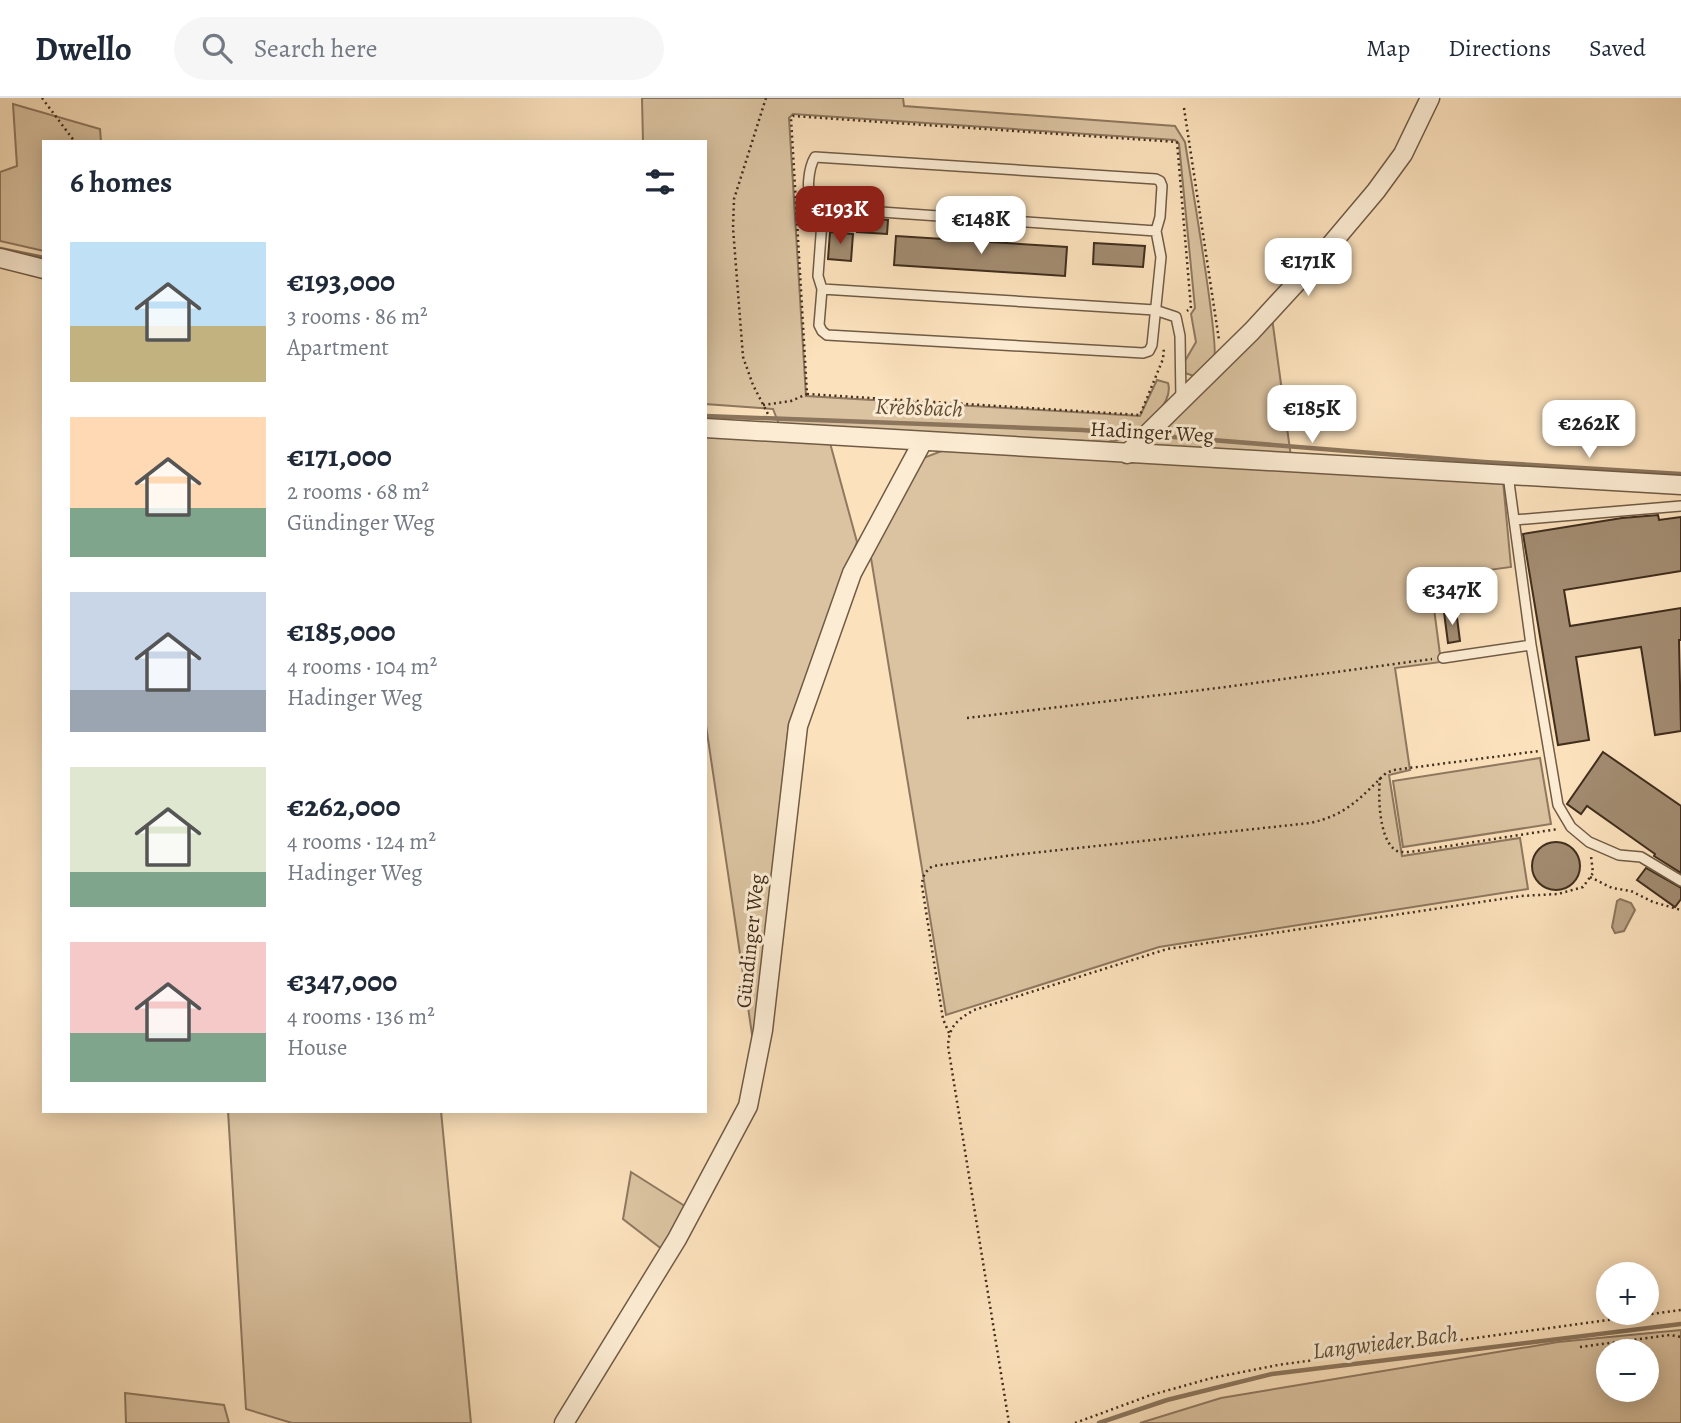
<!DOCTYPE html>
<html lang="en">
<head>
<meta charset="utf-8">
<style>
	body { margin:0; font-family:Alegreya,serif; background:#f6f6f7; color:#1f2937; height:100vh; display:flex; flex-direction:column; font-size:26px; white-space:nowrap }
	* { box-sizing:border-box; margin:0 }
	p { font-size:23px; color:#747a83 }
	.icon { flex:none; width:38px; height:38px; fill:none; stroke:currentColor; stroke-width:2; stroke-linecap:round; stroke-linejoin:round }
	.map { position:relative; flex:1; overflow:hidden }
	.sheet { position:absolute; left:42px; top:42px; width:665px; height:973px; display:flex; flex-direction:column; background:#fff; border-radius:0px; box-shadow:0 4px 18px #0003 }
	.sheet>* { flex:none }
	.controls { position:absolute; left:1596px; top:1164px; display:grid; gap:14px }
	.controls a { display:grid; place-items:center; width:63px; height:63px; border-radius:50%; background:#fff; box-shadow:0 4px 18px #0003; font-size:35px }
	.price { position:absolute; translate:-50% -60px; padding:0 16px; border-radius:14px; background:#fff; color:#222; font-size:23px; line-height:46px; filter:drop-shadow(0 2px 4px #0008) }
	.price::after { content:''; position:absolute; left:50%; top:42px; width:21px; height:16px; margin-left:-10px; background:inherit; clip-path:polygon(0 0,100% 0,50% 100%) }
	.price.selected { background:#8f2418; color:#fff }
	ul { padding:0; list-style:none }
	li { display:flex; align-items:center; gap:21px; height:175px; padding:0 28px }
	li span { display:grid; place-items:center; flex:none; width:196px; height:140px; border-radius:0px; color:#555 }
	li>.icon { margin-inline-start:auto }
	span .icon { width:84px; height:84px; fill:#fffc; stroke-width:1 }
	li b { font-size:30px }
	h2 { display:flex; justify-content:space-between; align-items:center; height:84px; padding:0 28px; font-size:30px }
	header { display:flex; align-items:center; gap:42px; box-sizing:border-box; height:98px; padding:0 35px; background:#fff; border-bottom:2px solid #e0e1e3 }
	header strong { font-size:33px }
	nav { display:flex; gap:38px; margin-inline-start:auto; font-size:24px }
	.search { width:490px; height:63px; background:#f6f6f7; display:flex; align-items:center; gap:18px; box-sizing:border-box; padding:0 24px; border-radius:38px; color:#747a83; font-size:26px }
	.map>svg:first-child { display:block }
	.green { fill:#dbc3a1; stroke:#8e785f; stroke-width:2; fill-rule:evenodd }
	.water { fill:#bca486; stroke:#8b755c; stroke-width:2 }
	.lines { fill:none; stroke-linecap:round; stroke-linejoin:round }
	.stream { stroke:#8b755c; stroke-width:4.5 }
	.building { fill:#a28b70; stroke:#412e1d; stroke-width:2 }
	.lane-casing { stroke:#705b45; stroke-width:12 }
	.street-casing { stroke:#705b45; stroke-width:21 }
	.path { stroke:#412e1d; stroke-width:2.5; stroke-dasharray:2 3.5; stroke-linecap:butt }
	.lane { stroke:#fcecd3; stroke-width:9 }
	.street { stroke:#fcecd3; stroke-width:18 }
	.labels { text-anchor:middle; stroke-width:6; stroke-linejoin:round; paint-order:stroke }
	.street-label { font-size:21px; fill:#412e1d; stroke:#fcecd3 }
	.water-label { font-size:23px; font-style:italic; fill:#604c37; stroke:#fcecd3 }
</style>
</head>
<body>
<header>
<strong>Dwello</strong>
<div class="search"><svg class="icon" aria-label="search" viewBox="0 0 24 24"><circle cx="10" cy="10" r="6"/><path d="M15 15l6 6"/></svg>Search here</div>
<nav><a>Map</a><a>Directions</a><a>Saved</a></nav>
</header>
<div class="map">
<svg width="1681" height="1325" viewBox="0 0 1681 1325">
	<rect width="100%" height="100%" fill="#fbe1bc"/>
	<filter id="stains"><feTurbulence type="fractalNoise" baseFrequency=".00286" numOctaves="4"/><feColorMatrix values="0 0 0 0 .2 0 0 0 0 .09 0 0 0 0 .02 0 0 0 .5 -.17"/></filter>
	<radialGradient id="worn" r=".72"><stop offset=".6" stop-color="#630" stop-opacity="0"/><stop offset="1" stop-color="#630" stop-opacity=".3"/></radialGradient>
	<path class="green" d="M642,0H903L904,8L1175,28L1185,44C1189,70 1220,248 1214,260C1210,266 1199,273 1194,278L1185,275L1182,268L1196,244L1191,216L1195,210L1179,46L1175,42L793,16L789,20L806,298L1140,318L1157,282L1168,285C1174,305 1146,328 1130,338C1124,342 1115,342 1108,344L780,329L773,311L705,306V44H643Z
		M13,6L100,31L101,44H44V153L0,143V74L17,68Z
		M1272,220L1291,359L1143,351Z
		M705,337L830,345L857,444L789,625L759,896L756,963L705,621Z
		M947,351L1503,383L1511,469L1430,480L1441,564L1395,570L1410,672L1389,677L1402,758L1520,740L1528,791L1159,849L946,917L870,454L918,362Z
		M1540,660L1551,726L1403,749L1393,683Z
		M228,1013H441L471,1325H292L246,1311Z
		M631,1074L688,1110L663,1152L623,1121Z
		M1681,1232V1325H1140L1221,1300L1558,1244ZM1608,1253H1647V1292H1608Z
		M125,1295L224,1307L229,1325H126Z"/>
	<path class="water" d="M1620,801L1631,805L1635,812L1624,833L1615,835L1612,829L1617,803Z"/>
	<g class="lines">
		<path class="stream" d="M0,151L44,160
			M705,318L1082,332L1131,336
			M1162,338L1484,364L1681,376
			M1099,1325L1167,1302L1272,1276L1681,1226"/>
	</g>
	<path class="building" d="M858,120L888,122L887,136L857,134Z
		M830,134L853,136L851,163L828,161Z
		M896,138L1067,149L1065,178L894,167Z
		M1094,145L1145,148L1143,169L1093,166Z
		M1658,417L1659,422L1681,419V473L1564,492L1570,528L1681,510V542H1679L1681,633L1655,637L1641,549L1576,559L1589,642L1558,647L1523,436L1622,420Z
		M1491,495L1492,508L1447,513L1446,501Z
		M1456,512L1460,543L1448,545L1444,514Z
		M1603,654L1681,708V775L1654,758L1655,756L1587,708L1581,716L1567,706Z
		M1532 768a24 24 0 1 1 48 0a24 24 0 1 1-48 0Z
		M1646,770L1681,790V801L1675,809L1637,782Z"/>
	<g class="lines">
		<g class="lane-casing">
			<path id="lane" d="M823,110L1156,133L1161,159L1152,247L1149,253L1143,255L827,237L822,233L819,227L822,191L818,178L823,110C820,108 816,107 813,104C805,94 809,69 815,59L1156,81L1160,83L1162,88L1160,119L1156,133
				M822,191L1155,212L1176,219L1180,238L1181,302
				M1508,377L1531,547L1558,707L1571,729L1589,744L1619,757L1641,759L1681,783
				M1514,422L1681,408
				M1443,560L1531,547"/>
		</g>
		<g class="street-casing">
			<path id="street" d="M0,160L44,171
				M705,330L1681,387
				M1127,356L1252,233L1322,157L1376,93L1403,56L1430,0
				M564,1325L677,1141L748,1008L763,932L798,628L852,475L923,343"/>
		</g>
		<path class="path" d="M42,0L75,44
			M766,0L734,101L733,130L743,259L753,287L769,318
			M1184,10L1219,242
			M807,296L1140,317L1163,261L1164,249
			M763,307L791,303L807,296L791,20L793,18L1177,44L1191,210L1187,213
			M967,620L1210,591L1432,561
			M1380,680C1378,698 1379,739 1394,751C1398,755 1404,754 1410,754L1558,731
			M1590,779L1612,790L1631,793L1653,804L1681,812
			M949,935L943,921L922,788C922,779 925,773 933,768L1013,757L1310,725C1347,717 1360,700 1386,675L1394,672L1539,653
			M1580,1249L1670,1237L1681,1239
			M1009,1325L948,948C949,928 957,922 974,912L1167,851L1521,798L1558,796L1583,789L1593,775L1591,758
			M1075,1325L1151,1297L1212,1280L1278,1267L1681,1212"/>
		<use href="#lane" class="lane"/>
		<use href="#street" class="street"/>
	</g>
	<g class="labels">
		<g class="street-label">
			<text transform="translate(1152 334) rotate(3)" y="7">Hadinger Weg</text>
			<text transform="translate(750 843) rotate(-84)" y="7">Gündinger Weg</text>
		</g>
		<g class="water-label">
			<text transform="translate(919 309) rotate(2)" y="8">Krebsbach</text>
			<text transform="translate(1385 1244) rotate(-7)" y="8">Langwieder Bach</text>
		</g>
	</g>
	<rect width="100%" height="100%" filter="url(#stains)"/>
	<rect width="100%" height="100%" fill="url(#worn)"/>
</svg>
<div class="controls">
<a>+</a>
<a>−</a>
</div>
<b class="price selected" style="left:840px;top:148px">€193K</b>
<b class="price" style="left:981px;top:158px">€148K</b>
<b class="price" style="left:1308px;top:200px">€171K</b>
<b class="price" style="left:1312px;top:347px">€185K</b>
<b class="price" style="left:1589px;top:362px">€262K</b>
<b class="price" style="left:1452px;top:529px">€347K</b>
<section class="sheet">
<h2>6 homes<svg class="icon" aria-label="filters" viewBox="0 0 24 24"><path d="M4 7h16M4 17h16"/><circle cx="9" cy="7" r="2"/><circle cx="15" cy="17" r="2"/></svg></h2>
<ul>
<li><span style="background:linear-gradient(#bfe0f5 60%,#c2b280 0)"><svg class="icon" aria-label="home" viewBox="0 0 24 24"><path d="M3 11l9-7 9 7M6 9v11h12V9"/></svg></span><div><b>€193,000</b><p>3 rooms · 86 m²</p><p>Apartment</p></div></li>
<li><span style="background:linear-gradient(#ffd9b3 65%,#7fa58c 0)"><svg class="icon" aria-label="home" viewBox="0 0 24 24"><path d="M3 11l9-7 9 7M6 9v11h12V9"/></svg></span><div><b>€171,000</b><p>2 rooms · 68 m²</p><p>Gündinger Weg</p></div></li>
<li><span style="background:linear-gradient(#c9d6e8 70%,#9aa5b1 0)"><svg class="icon" aria-label="home" viewBox="0 0 24 24"><path d="M3 11l9-7 9 7M6 9v11h12V9"/></svg></span><div><b>€185,000</b><p>4 rooms · 104 m²</p><p>Hadinger Weg</p></div></li>
<li><span style="background:linear-gradient(#dfe7d0 75%,#7fa58c 0)"><svg class="icon" aria-label="home" viewBox="0 0 24 24"><path d="M3 11l9-7 9 7M6 9v11h12V9"/></svg></span><div><b>€262,000</b><p>4 rooms · 124 m²</p><p>Hadinger Weg</p></div></li>
<li><span style="background:linear-gradient(#f6c9c9 65%,#7fa58c 0)"><svg class="icon" aria-label="home" viewBox="0 0 24 24"><path d="M3 11l9-7 9 7M6 9v11h12V9"/></svg></span><div><b>€347,000</b><p>4 rooms · 136 m²</p><p>House</p></div></li>
</ul>
</section>
</div>
</body>
</html>
